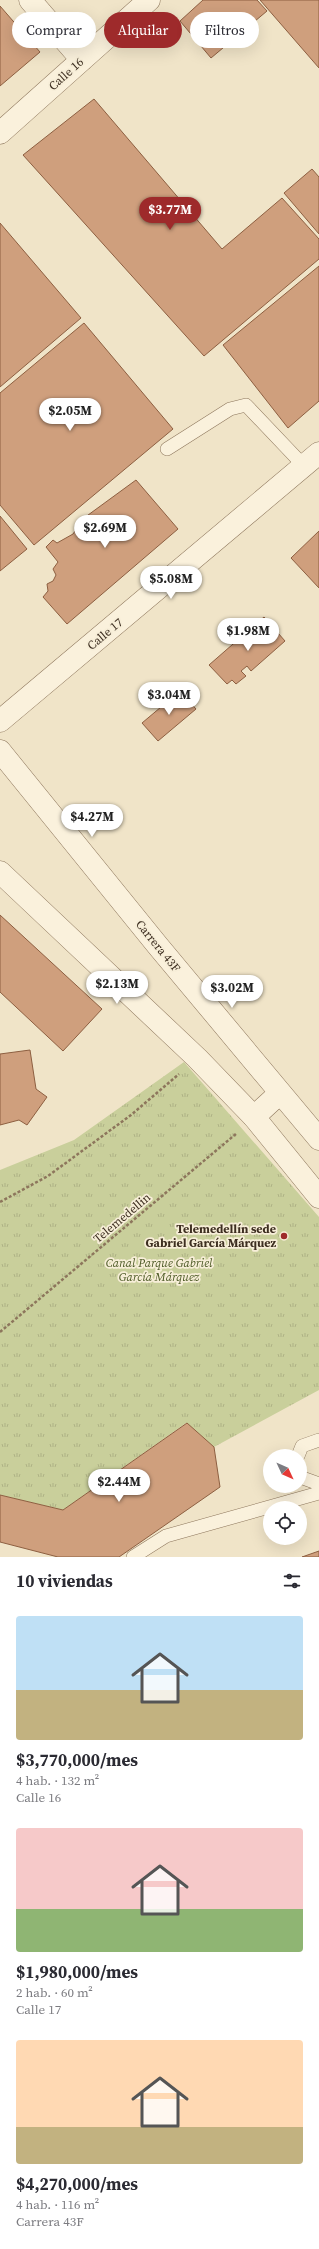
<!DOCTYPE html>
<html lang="es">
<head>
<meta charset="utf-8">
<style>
	body { margin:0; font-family:"Source Serif 4",serif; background:#f7f7f7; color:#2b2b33; height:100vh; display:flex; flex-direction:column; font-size:15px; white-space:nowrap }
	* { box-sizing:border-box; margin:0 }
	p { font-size:13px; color:#7c7c81 }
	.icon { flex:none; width:22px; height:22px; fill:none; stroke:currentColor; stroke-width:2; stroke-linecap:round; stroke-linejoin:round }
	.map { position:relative; height:1557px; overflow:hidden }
	.drawer { display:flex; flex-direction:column; background:#fff; flex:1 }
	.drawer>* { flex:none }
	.banner { position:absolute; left:12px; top:12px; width:295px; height:36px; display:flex; gap:8px }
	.needle { width:26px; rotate:134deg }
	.controls { position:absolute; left:263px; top:1449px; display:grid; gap:8px }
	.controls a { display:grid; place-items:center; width:44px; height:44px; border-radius:50%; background:#fff; box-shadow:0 4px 16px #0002; font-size:20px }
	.price { position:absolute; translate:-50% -34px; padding:0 9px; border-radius:14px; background:#fff; color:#222; font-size:13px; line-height:26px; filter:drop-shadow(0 1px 2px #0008) }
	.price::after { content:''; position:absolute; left:50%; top:24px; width:12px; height:9px; margin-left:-6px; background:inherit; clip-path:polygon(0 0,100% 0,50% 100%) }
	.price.selected { background:#9e2a2b; color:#fff }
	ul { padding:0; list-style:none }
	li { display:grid; align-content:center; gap:8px; height:212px; padding:0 16px }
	li span { display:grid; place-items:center; height:124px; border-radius:4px; color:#555 }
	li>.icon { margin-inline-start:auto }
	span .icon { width:72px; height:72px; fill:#fffc; stroke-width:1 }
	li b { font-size:17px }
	h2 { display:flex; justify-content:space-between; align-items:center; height:48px; padding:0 16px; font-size:17px }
	.pill { padding:0 14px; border-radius:18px; background:#fff; box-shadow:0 4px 16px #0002; font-size:14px; line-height:36px }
	.pill.selected { background:#9e2a2b; color:#fff }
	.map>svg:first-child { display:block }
	.park { fill:url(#park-tufts) }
	.building { fill:#cf9f7d; stroke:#8d5f41 }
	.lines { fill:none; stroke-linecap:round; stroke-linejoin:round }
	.service-casing { stroke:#8d765c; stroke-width:14 }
	.minor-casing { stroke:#8d765c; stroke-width:23 }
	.tertiary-casing { stroke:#8d765c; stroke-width:23 }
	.path { stroke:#8d765c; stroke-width:2.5; stroke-dasharray:3 2; stroke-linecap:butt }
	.service { stroke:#faf1dc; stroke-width:13 }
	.minor { stroke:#faf1dc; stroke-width:22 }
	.tertiary { stroke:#faf1dc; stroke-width:22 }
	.poi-dot { fill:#9e2a2b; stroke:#f7eed8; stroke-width:1.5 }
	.labels { text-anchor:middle; stroke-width:3.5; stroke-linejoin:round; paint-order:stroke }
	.street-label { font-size:12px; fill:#3d2e20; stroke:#f7eed8 }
	.poi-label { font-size:12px; font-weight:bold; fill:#3d2e20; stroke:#f7eed8; text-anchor:end }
	.park-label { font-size:12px; font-style:italic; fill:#4d5a26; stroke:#f7eed8 }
</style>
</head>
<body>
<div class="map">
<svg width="319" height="1557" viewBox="0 0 319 1557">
	<defs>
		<pattern id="park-tufts" width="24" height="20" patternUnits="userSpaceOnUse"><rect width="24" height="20" fill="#c9cf9b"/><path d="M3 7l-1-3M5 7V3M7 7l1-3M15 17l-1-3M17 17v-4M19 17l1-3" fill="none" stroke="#aeb285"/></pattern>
	</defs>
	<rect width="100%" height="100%" fill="#f0e4c8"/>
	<path class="park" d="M184,1062L319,1217V1390L214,1447L186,1423L63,1510L0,1495V1170L74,1140Z"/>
	<path class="building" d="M203,0H257L267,11L211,58L180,21Z
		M260,0H319V68Z
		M0,6L40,52L0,86Z
		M94,99L222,249L282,198L319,239V259L204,356L23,155Z
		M312,169L319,177V234L284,193Z
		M0,223L81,318L0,387Z
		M319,266V401L288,428L223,345Z
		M84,323L173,429L34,545L0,505V393Z
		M136,480L178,529L67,624L43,597L48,591L47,584L53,581L56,575L53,569L58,562L46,547L53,540L57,543L73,534L84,518Z
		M0,516L27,549L0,571Z
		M319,531V588L291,558Z
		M264,617L285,641L251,671L247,666L241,671L246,676L236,684L232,680L227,684L209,665Z
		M180,691L196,709L158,741L142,723Z
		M0,915L102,1009L63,1051L0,992Z
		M30,1050L36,1089L47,1097L27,1125L19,1120L0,1125V1054Z
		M187,1423L214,1447L220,1487L119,1557H58L0,1542V1495L63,1510Z
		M319,1551V1557H302Z"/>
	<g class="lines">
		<g class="service-casing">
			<path id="service" d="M167,449L230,409L246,405L304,466
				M298,1456L302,1446L319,1440
				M300,1477L319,1484
				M133,1557L166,1536L319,1493"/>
		</g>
		<g class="minor-casing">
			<path id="minor" d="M30,0L82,60
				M0,133L149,0
				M0,721L319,453
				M0,872L197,1058L254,1117"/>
		</g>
		<g class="tertiary-casing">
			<path id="tertiary" d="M0,751L158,946L319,1139
				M280,1093L254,1117L319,1197"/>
		</g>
		<path class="path" d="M0,1202L48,1176L131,1115L179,1074
			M0,1332L237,1133"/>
		<use href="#service" class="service"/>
		<use href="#minor" class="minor"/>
		<use href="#tertiary" class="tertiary"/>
	</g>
	<circle class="poi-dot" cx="284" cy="1236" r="4"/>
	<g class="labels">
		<g class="street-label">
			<text transform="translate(66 74) rotate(-42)" y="4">Calle 16</text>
			<text transform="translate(105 634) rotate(-40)" y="4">Calle 17</text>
			<text transform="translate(158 946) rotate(51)" y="4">Carrera 43F</text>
			<text transform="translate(122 1218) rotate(-40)" y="4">Telemedellin</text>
		</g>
		<g class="poi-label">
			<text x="276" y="1233">Telemedellín sede<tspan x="276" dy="14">Gabriel García Márquez</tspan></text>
		</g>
		<g class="park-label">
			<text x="159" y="1267">Canal Parque Gabriel<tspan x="159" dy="14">García Márquez</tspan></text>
		</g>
	</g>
</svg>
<div class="controls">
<a><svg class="needle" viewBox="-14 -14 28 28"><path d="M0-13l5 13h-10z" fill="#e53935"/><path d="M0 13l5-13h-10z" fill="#7c7c81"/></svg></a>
<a><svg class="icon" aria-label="locate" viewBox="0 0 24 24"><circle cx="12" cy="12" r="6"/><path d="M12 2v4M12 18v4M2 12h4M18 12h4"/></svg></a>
</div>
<b class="price selected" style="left:170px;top:231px">$3.77M</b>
<b class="price" style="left:70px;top:432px">$2.05M</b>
<b class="price" style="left:105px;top:549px">$2.69M</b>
<b class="price" style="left:171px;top:600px">$5.08M</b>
<b class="price" style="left:248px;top:652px">$1.98M</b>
<b class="price" style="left:169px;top:716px">$3.04M</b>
<b class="price" style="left:92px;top:838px">$4.27M</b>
<b class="price" style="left:117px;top:1005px">$2.13M</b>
<b class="price" style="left:232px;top:1009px">$3.02M</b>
<b class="price" style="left:119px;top:1503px">$2.44M</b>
<div class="banner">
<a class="pill">Comprar</a>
<a class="pill selected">Alquilar</a>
<a class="pill">Filtros</a>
</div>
</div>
<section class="drawer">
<h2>10 viviendas<svg class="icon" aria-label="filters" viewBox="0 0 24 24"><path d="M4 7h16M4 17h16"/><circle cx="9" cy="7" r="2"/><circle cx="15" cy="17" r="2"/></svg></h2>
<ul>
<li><span style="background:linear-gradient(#bfe0f5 60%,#c2b280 0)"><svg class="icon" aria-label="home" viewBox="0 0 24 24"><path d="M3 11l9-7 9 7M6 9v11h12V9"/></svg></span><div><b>$3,770,000/mes</b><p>4 hab. · 132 m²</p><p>Calle 16</p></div></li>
<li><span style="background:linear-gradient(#f6c9c9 65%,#8fb573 0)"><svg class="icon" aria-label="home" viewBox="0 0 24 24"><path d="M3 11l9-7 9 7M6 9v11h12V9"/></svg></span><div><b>$1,980,000/mes</b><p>2 hab. · 60 m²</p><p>Calle 17</p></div></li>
<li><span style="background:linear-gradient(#ffd9b3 70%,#c2b280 0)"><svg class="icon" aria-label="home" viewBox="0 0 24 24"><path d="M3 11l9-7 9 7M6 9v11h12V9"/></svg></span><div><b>$4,270,000/mes</b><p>4 hab. · 116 m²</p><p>Carrera 43F</p></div></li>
</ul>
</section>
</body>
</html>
